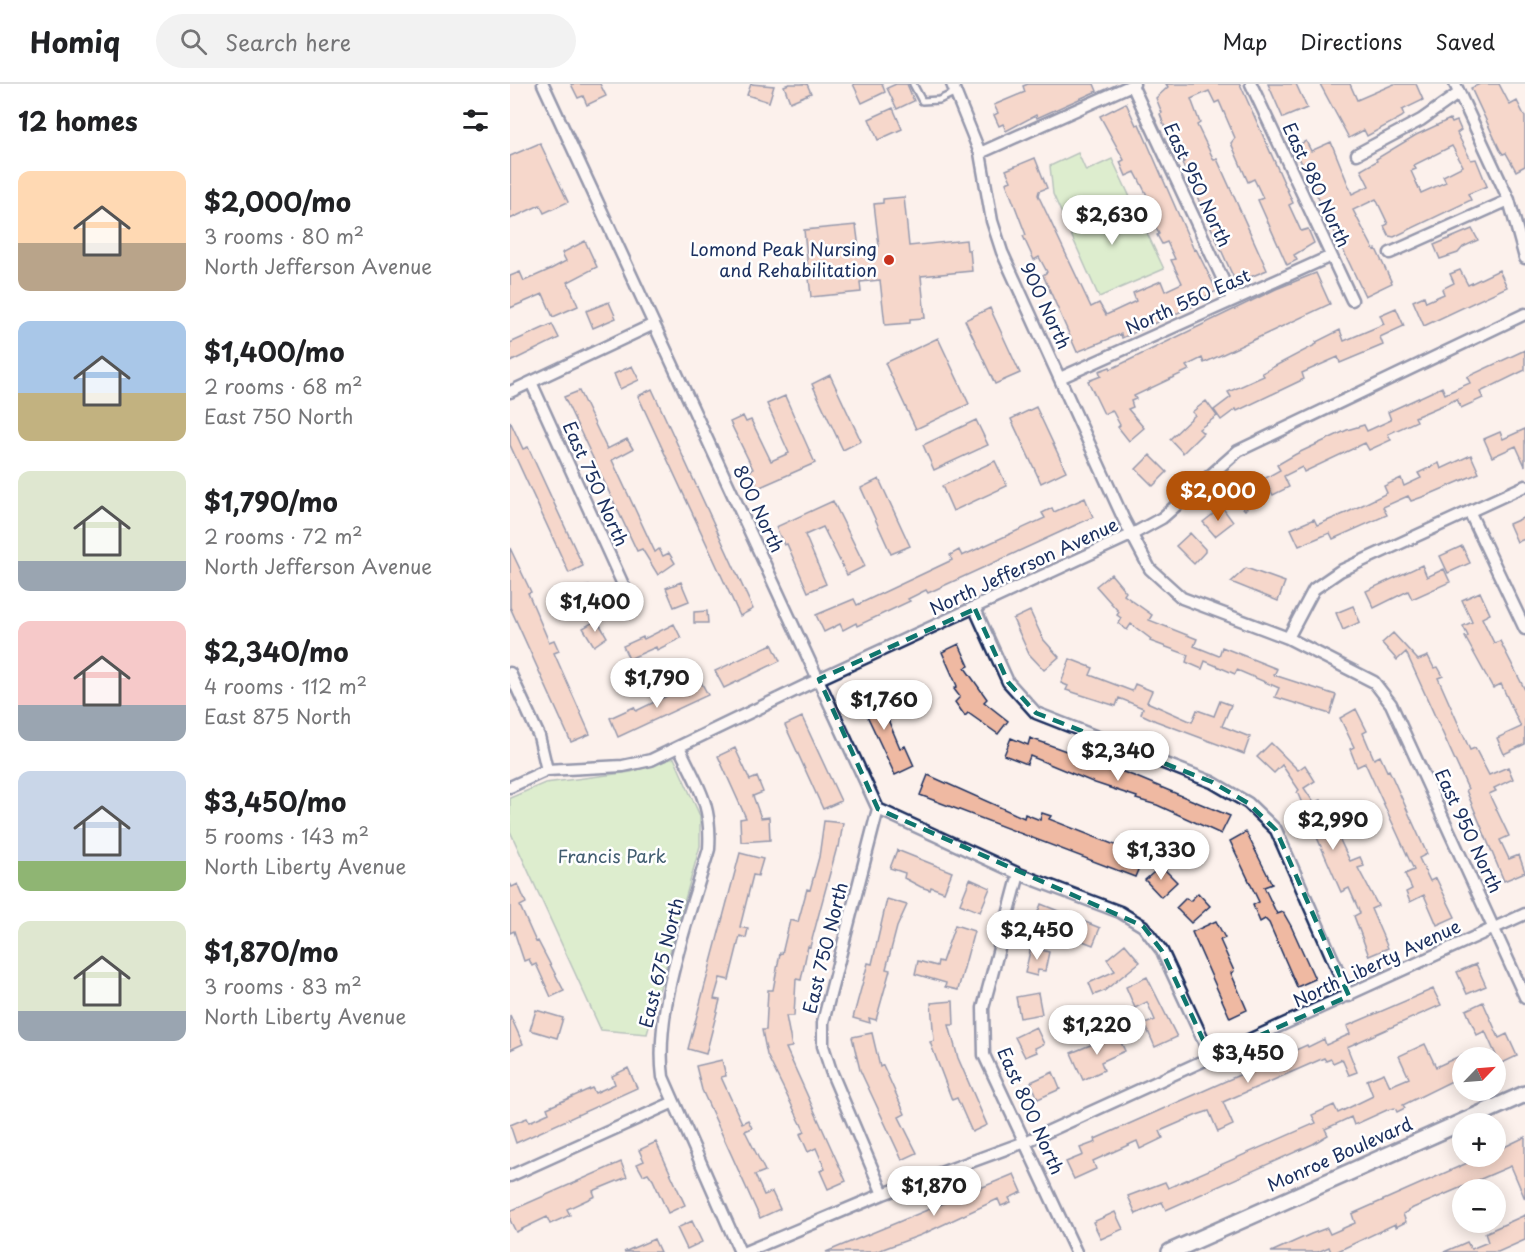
<!DOCTYPE html>
<html lang="en">
<head>
<meta charset="utf-8">
<style>
	body { margin:0; font-family:"Playpen Sans",sans-serif; background:#f2f2f2; color:#202124; height:100vh; display:flex; flex-direction:column; font-size:22px; white-space:nowrap }
	* { box-sizing:border-box; margin:0 }
	p { font-size:20px; color:#757577 }
	.icon { flex:none; width:33px; height:33px; fill:none; stroke:currentColor; stroke-width:2; stroke-linecap:round; stroke-linejoin:round }
	.map { position:relative; flex:1; overflow:hidden }
	.sheet { display:flex; flex-direction:column; background:#fff; width:510px }
	.sheet>* { flex:none }
	.needle { width:39px; rotate:65deg }
	.fabs { position:absolute; left:942px; top:963px; display:grid; gap:12px }
	.fabs a { display:grid; place-items:center; width:54px; height:54px; border-radius:50%; background:#fff; box-shadow:0 3px 15px #0003; font-size:30px }
	.price { position:absolute; translate:-50% -51px; padding:0 14px; border-radius:21px; background:#fff; color:#222; font-size:20px; line-height:39px; filter:drop-shadow(0 2px 3px #0008) }
	.price::after { content:''; position:absolute; left:50%; top:36px; width:18px; height:14px; margin-left:-9px; background:inherit; clip-path:polygon(0 0,100% 0,50% 100%) }
	.price.selected { background:#b45309; color:#fff }
	ul { padding:0; list-style:none }
	li { display:flex; align-items:center; gap:18px; height:150px; padding:0 18px }
	li span { display:grid; place-items:center; flex:none; width:168px; height:120px; border-radius:12px; color:#555 }
	li>.icon { margin-inline-start:auto }
	span .icon { width:72px; height:72px; fill:#fffc; stroke-width:1 }
	li b { font-size:26px }
	h2 { display:flex; justify-content:space-between; align-items:center; height:72px; padding:0 18px; font-size:26px }
	header { display:flex; align-items:center; gap:36px; box-sizing:border-box; height:84px; padding:0 30px; background:#fff; border-bottom:2px solid #e0e0e0 }
	header strong { font-size:28px }
	nav { display:flex; gap:33px; margin-inline-start:auto; font-size:21px }
	.search { width:420px; height:54px; background:#f2f2f2; display:flex; align-items:center; gap:15px; box-sizing:border-box; padding:0 21px; border-radius:33px; color:#757577; font-size:22px }
	main { display:flex; flex:1; min-height:0 }
	.map>svg:first-child { display:block }
	.green { fill:#b8e9a9; stroke:#6a8c84; stroke-width:1.5 }
	.building { fill:#efb9a2; stroke:#1b2f5e; stroke-width:1.5; fill-rule:evenodd }
	.lines { fill:none; stroke-linecap:round; stroke-linejoin:round }
	.lane-casing { stroke:#1b2f5e; stroke-width:10 }
	.street-casing { stroke:#1b2f5e; stroke-width:15 }
	.secondary-casing { stroke:#1b2f5e; stroke-width:20 }
	.lane { stroke:#fff; stroke-width:5 }
	.street { stroke:#fff; stroke-width:10 }
	.secondary { stroke:#fff; stroke-width:15 }
	.marked { fill:none; stroke:#0f766e; stroke-width:4.5; stroke-dasharray:12 8; stroke-linejoin:round }
	.poi-dot { fill:#c8321e; stroke:#fff; stroke-width:2 }
	.labels { text-anchor:middle; stroke-width:5; stroke-linejoin:round; paint-order:stroke }
	.street-label { font-size:18px; fill:#1b2f5e; stroke:#fff }
	.poi-label { font-size:18px; fill:#1b2f5e; stroke:#fff; text-anchor:end }
	.park-label { font-size:18px; fill:#425e71; stroke:#fff }
</style>
</head>
<body>
<header>
<strong>Homiq</strong>
<div class="search"><svg class="icon" aria-label="search" viewBox="0 0 24 24"><circle cx="10" cy="10" r="6"/><path d="M15 15l6 6"/></svg>Search here</div>
<nav><a>Map</a><a>Directions</a><a>Saved</a></nav>
</header>
<main>
<section class="sheet">
<h2>12 homes<svg class="icon" aria-label="filters" viewBox="0 0 24 24"><path d="M4 7h16M4 17h16"/><circle cx="9" cy="7" r="2"/><circle cx="15" cy="17" r="2"/></svg></h2>
<ul>
<li><span style="background:linear-gradient(#ffd9b3 60%,#b9a48a 0)"><svg class="icon" aria-label="home" viewBox="0 0 24 24"><path d="M3 11l9-7 9 7M6 9v11h12V9"/></svg></span><div><b>$2,000/mo</b><p>3 rooms · 80 m²</p><p>North Jefferson Avenue</p></div></li>
<li><span style="background:linear-gradient(#a9c7e8 60%,#c2b280 0)"><svg class="icon" aria-label="home" viewBox="0 0 24 24"><path d="M3 11l9-7 9 7M6 9v11h12V9"/></svg></span><div><b>$1,400/mo</b><p>2 rooms · 68 m²</p><p>East 750 North</p></div></li>
<li><span style="background:linear-gradient(#dfe7d0 75%,#9aa5b1 0)"><svg class="icon" aria-label="home" viewBox="0 0 24 24"><path d="M3 11l9-7 9 7M6 9v11h12V9"/></svg></span><div><b>$1,790/mo</b><p>2 rooms · 72 m²</p><p>North Jefferson Avenue</p></div></li>
<li><span style="background:linear-gradient(#f6c9c9 70%,#9aa5b1 0)"><svg class="icon" aria-label="home" viewBox="0 0 24 24"><path d="M3 11l9-7 9 7M6 9v11h12V9"/></svg></span><div><b>$2,340/mo</b><p>4 rooms · 112 m²</p><p>East 875 North</p></div></li>
<li><span style="background:linear-gradient(#c9d6e8 75%,#8fb573 0)"><svg class="icon" aria-label="home" viewBox="0 0 24 24"><path d="M3 11l9-7 9 7M6 9v11h12V9"/></svg></span><div><b>$3,450/mo</b><p>5 rooms · 143 m²</p><p>North Liberty Avenue</p></div></li>
<li><span style="background:linear-gradient(#dfe7d0 75%,#9aa5b1 0)"><svg class="icon" aria-label="home" viewBox="0 0 24 24"><path d="M3 11l9-7 9 7M6 9v11h12V9"/></svg></span><div><b>$1,870/mo</b><p>3 rooms · 83 m²</p><p>North Liberty Avenue</p></div></li>
</ul>
</section>
<div class="map">
<svg width="1015" height="1168" viewBox="0 0 1015 1168">
	<rect width="100%" height="100%" fill="#fcf1ec"/>
	<filter id="ink" filterUnits="userSpaceOnUse"><feTurbulence type="fractalNoise" baseFrequency=".0167" numOctaves="2"/><feDisplacementMap in="SourceGraphic" scale="12" xChannelSelector="R" yChannelSelector="G"/><feConvolveMatrix kernelMatrix="1 2 1 2 8 2 1 2 1" color-interpolation-filters="sRGB"/></filter>
	<g filter="url(#ink)">
		<path class="green" d="M568,69L576,87L602,75L654,185L589,213L543,110L540,82Z
			M164,674L190,732V762L137,950L91,946L0,747V714L35,699L121,688Z"/>
		<path class="building" d="M61,0H90L96,12L77,21L73,12L68,14Z
			M241,0L264,2L259,18L237,11Z
			M279,0H297L301,9L280,18L274,2Z
			M343,0H372L375,8L352,19Z
			M386,0H397L404,17L387,25L377,4Z
			M518,0H584L587,7L527,34L526,31L496,47L493,40L489,42L484,31L488,29L484,21L515,8L513,2Z
			M656,0H730L783,119L779,121L791,147L798,145L804,159L784,171L787,176L777,181L748,116L753,114L744,95L738,98L721,59L725,54L709,17L705,19L699,7L681,15L690,39L687,41L704,76L707,75L757,186L726,199L672,79L674,78L662,53L658,52L650,30L652,29L646,14L658,3Z
			M758,0H786L797,24L773,34Z
			M810,0H840L847,16L884,0H906L913,16L892,26L894,31L892,33L857,52L854,46L839,54Z
			M970,0H989L1000,21L1007,17L1015,33V82L1006,87L996,69L993,70L990,66L961,4Z
			M616,19L626,41L629,40L684,166L686,165L707,207L688,216L690,219L612,254L611,250L567,268L533,191L537,188L529,173L524,176L513,152L516,151L496,99L501,97L496,86L525,74L537,104L529,107L528,111L581,223L589,219L596,231L626,217L623,209L651,197L655,207L672,199L661,176L665,175L657,158L652,160L647,151L649,150L639,130L645,127L625,88L616,92L610,78L614,76L590,32Z
			M383,24L392,45L368,56L359,35Z
			M940,35L942,39L947,37L951,46L947,49L961,76L966,75L977,102L958,110L961,116L884,153L879,152L874,142L878,140L866,115L843,126L864,166L866,165L882,199L855,212L784,63L796,57L801,67L821,58L842,110L859,102L851,86L867,77L866,75L906,51ZM942,62L953,82L933,92L936,98L911,109L901,87L906,85L904,81Z
			M30,59L58,118L34,129L30,121L0,135V72Z
			M394,113L399,162L456,156L457,166H460L462,187L411,192L415,234L400,235V239L375,241L370,196L350,198L351,208L301,213L294,146L346,141L349,164L369,162L364,120L373,119V115Z
			M962,145L968,156L953,163L948,169L930,175L924,161Z
			M75,157L87,183L58,198L68,222L43,233L33,210L0,224V192L10,188L14,197L41,185L56,177L52,169Z
			M950,186L958,201L989,186L997,203L914,242L903,217L914,212L916,218L934,210L932,205L944,199L940,190Z
			M806,189L820,220L694,279L692,274L676,282L679,286L624,312L626,315L621,317L623,323L618,325L634,344L619,357L608,343L610,341L602,326L594,330L578,297L591,292L589,287L600,283L601,285L766,205Z
			M99,218L106,234L83,244L76,227Z
			M480,224L510,289L485,300L455,236Z
			M886,224L894,242L870,253L873,261L830,279L828,273L792,289L794,295L727,327L726,325L711,336L704,326L721,313L718,308L754,292L752,289L807,260L806,258L830,246L834,257L874,240L870,231Z
			M42,240L49,254L0,278V259Z
			M428,254L459,320L406,345L375,279Z
			M1015,266V286L970,308L973,314L951,324L947,315L905,333L907,337L878,350L881,356L859,366L855,359L794,388L792,383L774,392L779,403L763,411L758,402L735,426L723,414V410L738,396L743,401L770,386L767,381L786,370L837,346L854,341L857,347L881,336L878,328L932,303L935,310L960,299L957,293Z
			M122,282L129,296L110,305L104,290Z
			M320,291L351,357L333,366L302,300Z
			M142,305L243,525L230,532L128,312Z
			M69,307L97,365L117,355L123,365L102,376L145,468L149,465L153,472L159,469L165,479L148,491L132,465L127,467L54,313Z
			M275,312L305,379L248,404L240,387L243,385L220,338L233,332L236,338L241,336L261,377L279,369L257,320Z
			M696,317L707,332L689,345L693,349L673,369L660,355L685,331L682,328Z
			M526,323L556,387L531,399L501,335Z
			M466,336L478,361L424,386L413,361Z
			M0,337L13,365L18,363L73,482L59,489L0,361Z
			M1015,345V382L1006,362L982,373L974,355L990,348L993,355Z
			M640,371L657,388L643,402L626,385Z
			M961,371L969,389L918,411L901,417L898,412L873,423L877,431L823,455L820,449L789,462L781,445L804,435L807,441L836,429L877,409L874,402L891,394L894,402L911,394L908,389L929,379L931,385Z
			M485,377L497,402L443,427L432,402Z
			M369,395L400,462L381,470L351,404Z
			M575,414L583,433L418,509L416,506L398,515L400,517L347,542L346,539L333,546L330,540L314,548L306,531L344,515L347,521L442,476L440,471L449,466L452,472L535,434L532,429L542,424L544,428Z
			M323,417L355,482L337,491L313,443L295,451L316,500L298,508L277,460L274,461L266,443Z
			M712,423L723,438L705,452L693,438Z
			M1015,433V455L1007,458L999,440Z
			M680,449L695,465V468L684,480L666,462Z
			M952,462L960,479L938,489L930,472Z
			M0,464L21,508L18,509L39,558L44,556L49,567L44,569L80,650L61,658L0,523Z
			M912,481L917,493L934,485L940,498L902,515L898,507L864,524L856,507Z
			M736,484L775,498L768,517L721,498Z
			M601,490L616,508L614,511L642,531L639,536L687,555L684,562L709,572L712,563L767,585L764,591L826,611L820,630L765,613L769,604L727,586L725,590L695,577L692,585L676,578L678,571L640,557L641,555L621,540L617,546L608,539L611,534L607,531L609,528L586,502Z
			M171,498L179,517L164,523L156,504Z
			M80,502L82,522L66,524L64,504Z
			M970,508L980,530L972,534L984,559L990,557L1015,606V660L994,670L987,654L1011,643L991,600L983,604L955,553L958,552L953,542L962,538L952,516Z
			M843,522L850,538L833,546L826,529Z
			M197,527L198,539H184V528Z
			M520,527L533,555L549,573L534,586L519,570L503,535Z
			M87,536L97,553L84,562L73,544Z
			M164,540L171,554L147,566L146,563L119,575L113,562L133,553L134,555Z
			M883,549L908,576L918,572L924,584L928,583L933,592L928,594L960,666L965,664L979,691L998,683L1003,695L984,704L986,707L979,710L999,752L990,756L999,775L1009,771L1015,788L994,797L956,706L958,705L896,568L887,576L872,559Z
			M262,560L270,577L214,604L205,587Z
			M449,560L459,582L455,584L477,615L474,618L498,637L488,650L458,629L455,632L445,618L450,613L444,605L447,602L432,568Z
			M560,575L583,584L580,591L622,607L625,600L642,607L637,618L682,638L687,626L704,632L710,617L721,621L712,642L740,653L734,670L646,637L631,630L633,624L609,614L606,622L556,606L558,602L551,599Z
			M190,596L198,611L108,653L100,634L124,623L126,627Z
			M363,600L390,664L395,662L404,682L385,691L346,608Z
			M846,625L857,647L853,649L864,675L870,672L877,687L879,686L917,770L909,774L920,797L926,794L945,833L927,841L914,811L900,818L896,808L902,805L895,790L904,786L855,679L847,683L840,665L844,663L830,634Z
			M292,633L331,717L313,725L275,641Z
			M501,654L518,661L520,654L537,660L624,692L720,732L711,750L647,721L626,715L627,713L585,699L520,672L517,680L494,671Z
			M761,659L788,686L795,681L805,697L794,704L804,719L811,716L840,777L850,773L854,782L848,784L868,822L861,825L878,864L859,872L844,832L850,829L839,804L831,808L787,708L789,706L772,681L764,689L747,673Z
			M225,664L240,696L247,693L253,708L243,712L251,734L259,733L260,756L231,758L230,735L236,734L208,672Z
			M418,691L514,734L515,730L530,736L532,729L541,732L539,735L630,771L626,779L630,781L625,793L410,711Z
			M314,737L333,739L329,763H327L300,863L298,862L291,896L286,895L284,932H276L282,963L276,964L336,1097L318,1105L310,1087L315,1085L306,1064L298,1068L290,1050L295,1048L257,971L252,946H256L258,906H263L270,869L272,870L280,836L288,838L297,805L300,806L309,773Z
			M736,748L762,800L754,803L767,830L773,828L781,842L805,895L787,903L759,839L755,835L750,838L743,821L749,818L720,757Z
			M387,766L442,788L434,808L421,803L420,806L411,803L394,794L395,789L380,784Z
			M230,769L253,775L248,792L243,791L230,843L238,845L236,854L230,852L219,896L210,894L204,915L210,916L196,970L178,965Z
			M651,782L667,798L651,813L635,796Z
			M460,795L480,804L470,828L450,820Z
			M0,799L2,803L8,800L16,819L10,822L26,858L28,857L54,907L41,913L26,880L22,882L19,875L14,877L4,847L0,849Z
			M688,809L700,822L681,839L666,824L676,814L680,817Z
			M377,815L397,821L387,843L376,885L380,886L366,936L359,934L360,939L343,934L358,879L362,880Z
			M531,820L590,844L583,861L524,838Z
			M706,837L715,854L710,856L724,887L721,889L737,926L720,934L682,848Z
			M445,841L464,847L448,906L435,903L436,899L405,890L408,877L427,882L428,877L432,878Z
			M615,860L630,878L594,907L584,911L579,899L605,887L597,875Z
			M521,863L539,868L535,887L528,886L527,892L515,889Z
			M966,880L976,902L957,910L947,888Z
			M637,893L667,953L645,963L635,940L645,936L637,918L625,924L616,903Z
			M923,905L931,921L837,963L847,988L839,991L832,975L823,979L821,975L816,977L814,974L713,1018L723,1041L708,1048L699,1027L687,1031L650,1047L653,1054L630,1065L627,1057L583,1077L586,1085L564,1095L556,1078L573,1071L570,1064L586,1058L585,1055L797,961L798,963L814,955L816,961L840,950L837,942Z
			M528,909L532,930L510,934L506,913Z
			M443,917L444,941H439L448,974L477,1041L462,1048L447,1014L442,1016L420,958L424,957L421,919Z
			M973,918L989,954L997,950L1007,972L990,980L975,947L967,951L956,926Z
			M26,926L53,934L47,954L20,946Z
			M0,931L13,960L0,966Z
			M526,943L534,960L525,964L527,968L515,973L505,953Z
			M362,949L370,983L373,981L395,1030L389,1033L407,1069L392,1076L350,986L342,953Z
			M607,950L615,967L591,978L594,986L573,996L561,969Z
			M915,960L926,983L952,971V992L893,1021L895,1024L887,1028L885,1024L877,1026L844,1041L841,1033L815,1045L818,1051L803,1060L656,1126L652,1118L626,1130L618,1112L655,1098L658,1104L806,1039L802,1031L824,1021L828,1029L863,1012L857,996L874,989L880,1002L899,994L889,972Z
			M212,976L216,992L211,993L232,1039L238,1036L242,1044L235,1047L255,1087L245,1091L254,1111L262,1108L270,1125L250,1134L192,1006L186,982Z
			M118,984L127,1004L6,1059L0,1041L17,1034L19,1038L39,1029L37,1024L82,1004L85,1009L105,1000L102,992Z
			M543,988L550,1005L528,1015L521,998Z
			M1015,1053V1115L1001,1082L903,1124L893,1130L896,1138L886,1143L885,1140L826,1168H821L819,1163L808,1168H761L801,1150L817,1144L820,1150L845,1139L842,1130L973,1072H986V1067Z
			M146,1058L175,1121L158,1129L143,1096L138,1089L133,1091L127,1080L134,1077L129,1066Z
			M111,1078L117,1093L83,1107L85,1112L57,1125L60,1131L40,1140L37,1133L6,1148L0,1136V1127Z
			M504,1090L512,1108L499,1114L501,1118L491,1122L488,1115L411,1151L365,1168H316Z
			M605,1128L613,1145L591,1155L583,1138Z
			M1015,1131V1156L988,1168H934L957,1158L961,1165L978,1158L975,1149Z
			M182,1137L192,1158L177,1165L167,1144Z
			M144,1155L150,1168H114Z"/>
		<g class="lines">
			<g class="lane-casing">
				<path id="lane" d="M403,0L412,17L429,16L446,8"/>
			</g>
			<g class="street-casing">
				<path id="street" d="M33,0L368,725L509,790L610,828L633,842L652,867L701,973
					M442,0L470,69L482,137L492,168L614,436L640,485L672,514L778,554L864,598L881,620L1015,913
					M741,0L842,216
					M945,0L999,116L1015,174
					M622,1L722,215
					M470,69L624,0
					M847,70L911,36L949,9
					M880,169L999,116
					M550,294L821,172
					M21,298L120,516
					M0,308L144,240
					M960,429L1015,545
					M465,525L498,598L526,629L702,698L738,719L766,746L839,912
					M778,554L804,505L830,487L1015,402
					M0,589L29,652L37,686
					M169,663C188,703 202,719 199,765C179,832 144,925 153,993L230,1168
					M0,703L37,686L113,682L141,676L309,595L621,451L652,434L728,367L1015,230
					M368,725L313,938V962L321,987L373,1110
					M509,790L473,924L474,971L566,1168
					M0,1092L164,1018
					M235,1168L373,1110L515,1058L1015,830"/>
			</g>
			<g class="secondary-casing">
				<path id="secondary" d="M660,1168L1015,1010"/>
			</g>
			<use href="#lane" class="lane"/>
			<use href="#street" class="street"/>
			<use href="#secondary" class="secondary"/>
		</g>
	</g>
	<path d="M0 0H1015V1168H0ZM465,525L498,598L526,629L702,698L738,719L766,746L839,912L701,973L652,867L633,842L368,725L309,595Z" fill="#fcf1ec" fill-opacity=".55" fill-rule="evenodd"/>
	<path class="marked" d="M465,525L498,598L526,629L702,698L738,719L766,746L839,912L701,973L652,867L633,842L368,725L309,595Z"/>
	<circle class="poi-dot" cx="379" cy="176" r="6"/>
	<g class="labels">
		<g class="street-label">
			<text transform="translate(687 101) rotate(65)" y="6">East 950 North</text>
			<text transform="translate(806 101) rotate(65)" y="6">East 980 North</text>
			<text transform="translate(678 218) rotate(-24)" y="6">North 550 East</text>
			<text transform="translate(535 222) rotate(65)" y="6">900 North</text>
			<text transform="translate(85 400) rotate(66)" y="6">East 750 North</text>
			<text transform="translate(248 425) rotate(65)" y="6">800 North</text>
			<text transform="translate(514 483) rotate(-25)" y="6">North Jefferson Avenue</text>
			<text transform="translate(958 747) rotate(65)" y="6">East 950 North</text>
			<text transform="translate(316 864) rotate(-76)" y="6">East 750 North</text>
			<text transform="translate(152 879) rotate(-76)" y="6">East 675 North</text>
			<text transform="translate(867 880) rotate(-25)" y="6">North Liberty Avenue</text>
			<text transform="translate(520 1027) rotate(66)" y="6">East 800 North</text>
			<text transform="translate(830 1071) rotate(-24)" y="6">Monroe Boulevard</text>
		</g>
		<g class="poi-label">
			<text x="367" y="172">Lomond Peak Nursing<tspan x="367" dy="21">and Rehabilitation</tspan></text>
		</g>
		<g class="park-label">
			<text x="102" y="779">Francis Park</text>
		</g>
	</g>
</svg>
<div class="fabs">
<a><svg class="needle" viewBox="-14 -14 28 28"><path d="M0-13l5 13h-10z" fill="#e53935"/><path d="M0 13l5-13h-10z" fill="#757577"/></svg></a>
<a>+</a>
<a>−</a>
</div>
<b class="price" style="left:602px;top:162px">$2,630</b>
<b class="price selected" style="left:708px;top:438px">$2,000</b>
<b class="price" style="left:85px;top:549px">$1,400</b>
<b class="price" style="left:147px;top:625px">$1,790</b>
<b class="price" style="left:374px;top:647px">$1,760</b>
<b class="price" style="left:608px;top:698px">$2,340</b>
<b class="price" style="left:823px;top:767px">$2,990</b>
<b class="price" style="left:651px;top:797px">$1,330</b>
<b class="price" style="left:527px;top:877px">$2,450</b>
<b class="price" style="left:587px;top:972px">$1,220</b>
<b class="price" style="left:738px;top:1000px">$3,450</b>
<b class="price" style="left:424px;top:1133px">$1,870</b>
</div>
</main>
</body>
</html>
